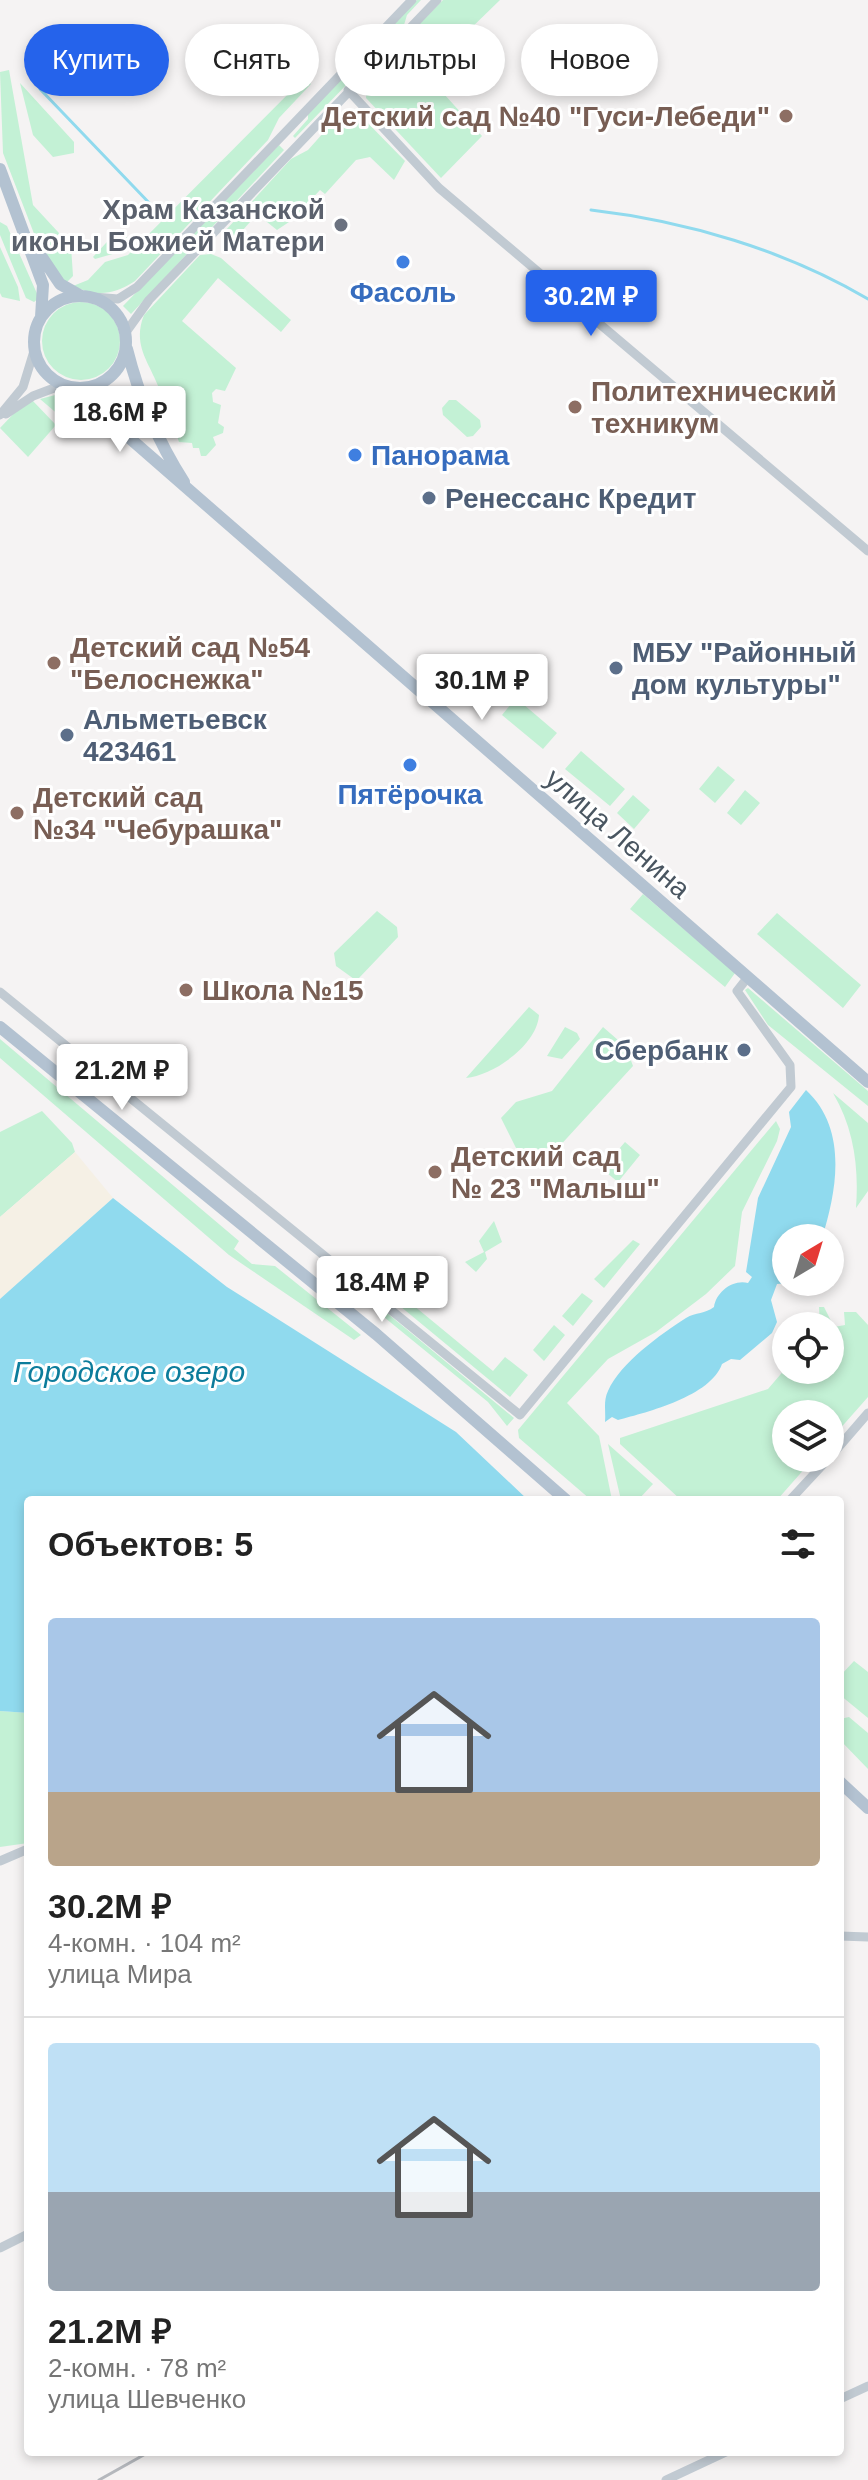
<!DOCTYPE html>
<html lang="ru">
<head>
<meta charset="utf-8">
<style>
	body { margin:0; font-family:Helvetica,sans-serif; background:#f6f6f6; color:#222; height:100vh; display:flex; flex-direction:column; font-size:30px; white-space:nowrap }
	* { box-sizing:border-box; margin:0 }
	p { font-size:26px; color:#767676 }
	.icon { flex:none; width:44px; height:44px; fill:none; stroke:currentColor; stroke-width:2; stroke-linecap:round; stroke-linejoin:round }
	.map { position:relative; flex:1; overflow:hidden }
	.side { position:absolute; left:24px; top:1496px; width:820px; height:960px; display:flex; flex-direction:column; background:#fff; border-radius:8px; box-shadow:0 4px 12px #0003 }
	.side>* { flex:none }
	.hud { position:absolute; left:24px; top:24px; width:820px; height:72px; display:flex; gap:16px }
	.needle { width:52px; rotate:38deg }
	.buttons { position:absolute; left:772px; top:1224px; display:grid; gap:16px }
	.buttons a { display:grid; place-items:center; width:72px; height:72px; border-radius:50%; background:#fff; box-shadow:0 4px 12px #0003; font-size:40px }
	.price { position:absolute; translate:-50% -68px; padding:0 18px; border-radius:8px; background:#fff; color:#222; font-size:26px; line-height:52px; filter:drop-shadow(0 2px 4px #0008) }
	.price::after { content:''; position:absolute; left:50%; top:48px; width:24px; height:18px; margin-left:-12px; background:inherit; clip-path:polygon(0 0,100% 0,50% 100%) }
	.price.current { background:#2563eb; color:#fff }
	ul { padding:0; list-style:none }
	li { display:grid; align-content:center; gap:16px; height:424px; padding:0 24px }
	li+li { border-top:2px solid #e0e0e0 }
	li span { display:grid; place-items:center; height:248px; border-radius:8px; color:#555 }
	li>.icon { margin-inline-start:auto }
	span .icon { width:144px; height:144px; fill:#fffc; stroke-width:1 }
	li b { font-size:34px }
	h2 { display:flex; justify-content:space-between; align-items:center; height:96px; padding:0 24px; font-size:34px }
	.chip { padding:0 28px; border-radius:36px; background:#fff; box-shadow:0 4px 12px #0003; font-size:28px; line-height:72px }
	.chip.current { background:#2563eb; color:#fff }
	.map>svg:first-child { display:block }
	.green { fill:#c3f1d5 }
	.sand { fill:#f5f0e5 }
	.water { fill:#90daee }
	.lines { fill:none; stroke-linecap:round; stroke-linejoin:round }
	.stream { stroke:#90daee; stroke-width:3 }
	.minor { stroke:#c1cad2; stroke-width:9 }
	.major { stroke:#b3c2d1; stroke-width:12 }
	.rail { stroke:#b5b8bd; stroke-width:3 }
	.education-dot { fill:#8d6e63; stroke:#fff; stroke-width:3 }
	.worship-dot { fill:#6b7280; stroke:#fff; stroke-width:3 }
	.shop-dot { fill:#3f7fe0; stroke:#fff; stroke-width:3 }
	.service-dot { fill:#5c6f8a; stroke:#fff; stroke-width:3 }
	.labels { text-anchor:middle; stroke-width:6; stroke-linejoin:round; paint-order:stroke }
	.education-label { font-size:28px; font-weight:bold; fill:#785e54; stroke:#fff; text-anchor:start }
	.worship-label { font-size:28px; font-weight:bold; fill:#5b616d; stroke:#fff; text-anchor:end }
	.shop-label { font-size:28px; font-weight:bold; fill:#366cbe; stroke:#fff }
	.service-label { font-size:28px; font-weight:bold; fill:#4e5e75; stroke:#fff; text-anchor:start }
	.street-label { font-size:28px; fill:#4a5661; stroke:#fff }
	.water-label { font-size:30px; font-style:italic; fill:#0c7c9b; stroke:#fff }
</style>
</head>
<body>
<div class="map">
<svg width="868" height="2480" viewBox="0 0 868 2480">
	<rect width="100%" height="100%" fill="#f5f3f3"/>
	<path class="green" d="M417,0H421L407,15L404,25L295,138L293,136L308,119V112Z
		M443,0H500L425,73L482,136L441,178L366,98L367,84L403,49L412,31Z
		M9,70L33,205L71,246L73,276L66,283L38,244L3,153L0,72Z
		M304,78L311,84L279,118L268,140L135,281C114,295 96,297 73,286L88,280L105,262L128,255Z
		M20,83L74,142V153L53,157L33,135Z
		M341,113L360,115L405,161L394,180L370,157L356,160L325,194L320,190L292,220L277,230L257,214L227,248L223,241L225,231L291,159L308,150Z
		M279,145L284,150L131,314L123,306Z
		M0,222L7,226L39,298L34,302L26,298L0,235Z
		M118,230L132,242L123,251L95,259L93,257Z
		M0,247L18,287L20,301L2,297L0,293Z
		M211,254L221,258L291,320L281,332L218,278L182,321L236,368L225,391L216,389L212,393L213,402L221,405L218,423L224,427L223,433L213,437L216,445L206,456H201L199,448H193L192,443L179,442C173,424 166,406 159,388C149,362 132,345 144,315L200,255Z
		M42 341a39 39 0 1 1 78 0a39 39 0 1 1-78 0Z
		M59,394L78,409L67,422L40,399Z
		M32,400L56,425L28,457L0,428L20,407Z
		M449,400H456L480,420L481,427L473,436L467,437L443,415L442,408Z
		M481,673H489L505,688L490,705L469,687Z
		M516,698L557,733L543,749L502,715Z
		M581,751L625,789L610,806L565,769Z
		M718,766L735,780L715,803L699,789Z
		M745,790L760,803L741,825L727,813Z
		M633,795L650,810L634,829L617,813Z
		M643,894L735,973L725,987L630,909Z
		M377,911L397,927L398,937L359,978L354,979L336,966L334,953Z
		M777,913L861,985L843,1008L757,934Z
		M748,988L868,1091V1106L768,1025L745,990Z
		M529,1007L539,1015C537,1045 494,1075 466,1078Z
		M565,1027L577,1033L580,1039L562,1059L547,1056Z
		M603,1027L626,1047L633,1066L545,1162L517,1150L501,1118L516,1102L552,1091Z
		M0,1039L239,1241L234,1249L252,1264L275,1266L361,1335L354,1340L229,1255L0,1058Z
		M833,1093L868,1123V1191L856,1208C859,1167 854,1129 833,1093Z
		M42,1111L72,1143L75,1152L0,1217V1132Z
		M776,1121L780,1129L777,1141L742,1212L735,1266L706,1294L656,1332L608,1359L567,1403L599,1436L612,1500H591L519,1438L518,1430Z
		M625,1142L640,1155L618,1182L602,1169Z
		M494,1221L502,1242L485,1252L487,1259L476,1272L465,1262L484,1252L479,1241Z
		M633,1240L640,1244L604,1288L594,1279Z
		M324,1261L514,1418L507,1426L488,1402L330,1273Z
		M396,1291L493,1371L505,1357L528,1375L510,1397L383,1292Z
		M582,1293L593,1301L573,1326L562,1316Z
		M819,1307H824L834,1327L845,1325L844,1312H856L868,1325V1397L830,1440V1414H786V1458H814L777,1500H681L620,1444V1438L768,1389L786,1368L830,1370V1326H820Z
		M554,1325L565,1335L544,1361L533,1350Z
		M608,1444L653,1484L638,1500H621Z
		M854,1661L868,1672V1718L840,1695V1676Z
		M0,1711L28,1713V1843L0,1847Z
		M849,1717L868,1733V1769L840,1740V1719Z"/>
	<path class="sand" d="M75,1152L113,1198L0,1299V1217Z"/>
	<path class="water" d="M806,1090C848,1129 837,1190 822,1238H786V1282H798L777,1284L771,1300L777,1322L772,1333L740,1360L731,1359L722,1364C711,1396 648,1412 618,1420L612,1417L605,1422C606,1412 603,1401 608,1391C621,1362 660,1335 686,1318C696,1312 705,1314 714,1307C716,1292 733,1279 748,1283L752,1277L746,1272L758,1198L791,1127L789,1112Z
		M113,1198L227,1287L456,1432L528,1500H28V1713L0,1711V1299Z"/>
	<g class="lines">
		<path class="stream" d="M40,89L155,209
			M591,210C686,221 785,250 868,299"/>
		<path class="minor" d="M348,90L439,188L868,551
			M94,297L118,299L137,287L412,0
			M126,332L149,300L437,0
			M6,414L33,396L62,385
			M0,415L23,387L34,351
			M0,992L520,1415L791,1087L790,1065L737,991L748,977
			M830,1457L868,1413
			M790,1500L829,1458
			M0,1861L28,1849
			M840,1936L868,1937
			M0,2248L28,2234
			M840,2399L868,2386
			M666,2480L726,2452"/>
		<path class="major" d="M0,169L43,285L41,317
			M35,247L60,284L81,296
			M34 342a46 46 0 1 1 92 0a46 46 0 1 1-92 0Z
			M127,349C139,397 157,440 184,482
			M71,387L868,1082
			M0,1027L376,1334L566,1500
			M840,1782L868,1808"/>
		<path class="rail" d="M99,2480L149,2452"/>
	</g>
	<g class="education-dot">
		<circle cx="786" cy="116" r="8"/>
		<circle cx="575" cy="407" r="8"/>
		<circle cx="54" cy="663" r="8"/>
		<circle cx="17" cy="813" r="8"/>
		<circle cx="186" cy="990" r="8"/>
		<circle cx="435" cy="1172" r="8"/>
	</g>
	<circle class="worship-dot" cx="341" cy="225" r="8"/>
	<g class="shop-dot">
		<circle cx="403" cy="262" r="8"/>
		<circle cx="355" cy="455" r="8"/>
		<circle cx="410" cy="765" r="8"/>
	</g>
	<g class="service-dot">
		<circle cx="429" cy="498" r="8"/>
		<circle cx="616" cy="668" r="8"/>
		<circle cx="67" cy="735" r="8"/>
		<circle cx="744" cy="1050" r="8"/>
	</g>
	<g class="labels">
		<g class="education-label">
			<text x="770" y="126" text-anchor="end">Детский сад №40 "Гуси-Лебеди"</text>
			<text x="591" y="401">Политехнический<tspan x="591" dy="32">техникум</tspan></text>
			<text x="70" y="657">Детский сад №54<tspan x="70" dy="32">"Белоснежка"</tspan></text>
			<text x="33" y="807">Детский сад<tspan x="33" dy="32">№34 "Чебурашка"</tspan></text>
			<text x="202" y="1000">Школа №15</text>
			<text x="451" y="1166">Детский сад<tspan x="451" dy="32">№ 23 "Малыш"</tspan></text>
		</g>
		<g class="worship-label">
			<text x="325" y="219">Храм Казанской<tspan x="325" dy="32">иконы Божией Матери</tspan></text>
		</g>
		<g class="shop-label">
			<text x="403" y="302">Фасоль</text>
			<text x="371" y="465" text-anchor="start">Панорама</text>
			<text x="410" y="804">Пятёрочка</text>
		</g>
		<g class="service-label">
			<text x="445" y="508">Ренессанс Кредит</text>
			<text x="632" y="662">МБУ "Районный<tspan x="632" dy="32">дом культуры"</tspan></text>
			<text x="83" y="729">Альметьевск<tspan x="83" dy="32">423461</tspan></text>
			<text x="728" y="1060" text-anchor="end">Сбербанк</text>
		</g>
		<g class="street-label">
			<text transform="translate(618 833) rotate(41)" y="10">улица Ленина</text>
		</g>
		<g class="water-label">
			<text x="129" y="1382">Городское озеро</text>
		</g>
	</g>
</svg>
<div class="buttons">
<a><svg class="needle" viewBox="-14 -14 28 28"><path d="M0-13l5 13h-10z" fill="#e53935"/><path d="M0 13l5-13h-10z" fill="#767676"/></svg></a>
<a><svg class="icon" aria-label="locate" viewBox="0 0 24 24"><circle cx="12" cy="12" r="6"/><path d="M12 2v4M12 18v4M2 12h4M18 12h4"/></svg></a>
<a><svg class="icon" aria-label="layers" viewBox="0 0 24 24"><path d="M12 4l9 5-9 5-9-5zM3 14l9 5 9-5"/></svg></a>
</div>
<b class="price current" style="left:591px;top:338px">30.2M ₽</b>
<b class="price" style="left:120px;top:454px">18.6M ₽</b>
<b class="price" style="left:482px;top:722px">30.1M ₽</b>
<b class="price" style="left:122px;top:1112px">21.2M ₽</b>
<b class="price" style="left:382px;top:1324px">18.4M ₽</b>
<div class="hud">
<a class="chip current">Купить</a>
<a class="chip">Снять</a>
<a class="chip">Фильтры</a>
<a class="chip">Новое</a>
</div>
<section class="side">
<h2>Объектов: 5<svg class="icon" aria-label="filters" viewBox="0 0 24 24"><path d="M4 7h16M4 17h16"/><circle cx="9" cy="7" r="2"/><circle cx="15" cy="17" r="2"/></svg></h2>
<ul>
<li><span style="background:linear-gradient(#a9c7e8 70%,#b9a48a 0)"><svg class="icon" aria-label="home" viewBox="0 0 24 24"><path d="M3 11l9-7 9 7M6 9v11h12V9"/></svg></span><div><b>30.2M ₽</b><p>4-комн. · 104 m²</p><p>улица Мира</p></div></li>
<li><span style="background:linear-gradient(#bfe0f5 60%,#9aa5b1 0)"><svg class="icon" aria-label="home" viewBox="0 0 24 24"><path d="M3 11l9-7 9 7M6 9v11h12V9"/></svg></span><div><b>21.2M ₽</b><p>2-комн. · 78 m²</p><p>улица Шевченко</p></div></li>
</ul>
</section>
</div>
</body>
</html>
